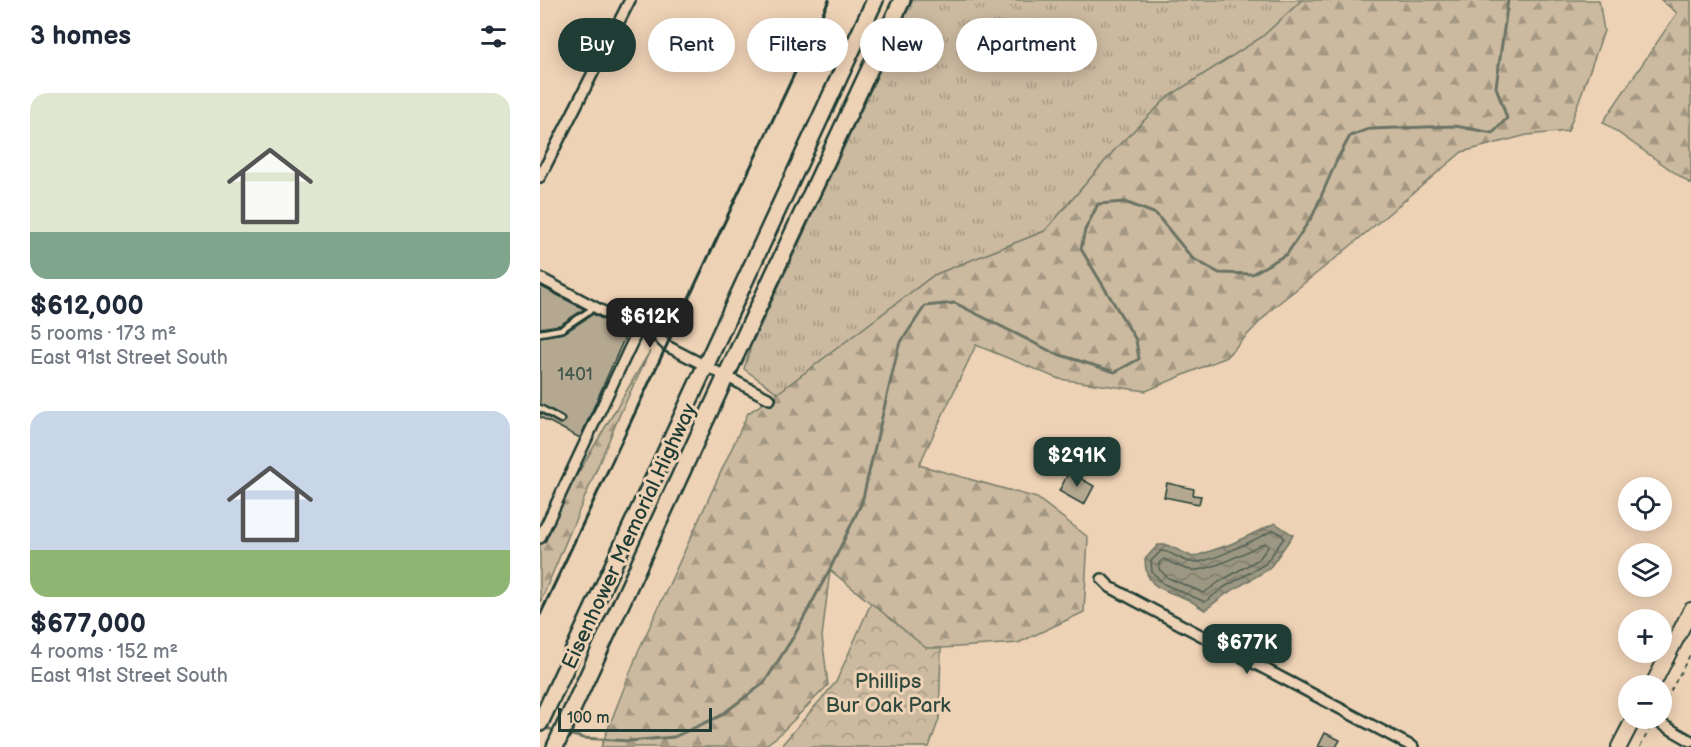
<!DOCTYPE html>
<html lang="en">
<head>
<meta charset="utf-8">
<style>
	body { margin:0; font-family:"Balsamiq Sans",sans-serif; background:#f2f2f3; color:#1f2937; height:100vh; display:flex; flex-direction:column; font-size:22px; white-space:nowrap }
	* { box-sizing:border-box; margin:0 }
	p { font-size:20px; color:#747a83 }
	.icon { flex:none; width:33px; height:33px; fill:none; stroke:currentColor; stroke-width:2; stroke-linecap:round; stroke-linejoin:round }
	.map { position:relative; flex:1; overflow:hidden }
	.drawer { display:flex; flex-direction:column; background:#fff; width:540px }
	.drawer>* { flex:none }
	.guide { position:absolute; left:18px; top:18px; width:570px; height:54px; display:flex; gap:12px }
	.controls { position:absolute; left:1078px; top:477px; display:grid; gap:12px }
	.controls a { display:grid; place-items:center; width:54px; height:54px; border-radius:50%; background:#fff; box-shadow:0 3px 15px #0003; font-size:30px }
	.scale { position:absolute; left:18px; bottom:15px; width:154px; box-sizing:border-box; padding-left:6px; border:3px solid #1f3d34; border-top:0; font-size:16px; line-height:21px; white-space:nowrap; color:#1f3d34; -webkit-text-stroke:4px #eed2b5; paint-order:stroke }
	.price { position:absolute; translate:-50% -51px; padding:0 14px; border-radius:12px; background:#1f3d34; color:#fff; font-size:20px; line-height:39px; filter:drop-shadow(0 2px 3px #0008) }
	.price::after { content:''; position:absolute; left:50%; top:36px; width:18px; height:14px; margin-left:-9px; background:inherit; clip-path:polygon(0 0,100% 0,50% 100%) }
	.price.selected { background:#222; color:#fff }
	ul { padding:0; list-style:none }
	li { display:grid; align-content:center; gap:12px; height:318px; padding:0 30px }
	li span { display:grid; place-items:center; height:186px; border-radius:18px; color:#555 }
	li>.icon { margin-inline-start:auto }
	span .icon { width:108px; height:108px; fill:#fffc; stroke-width:1 }
	li b { font-size:26px }
	h2 { display:flex; justify-content:space-between; align-items:center; height:72px; padding:0 30px; font-size:26px }
	.tag { padding:0 21px; border-radius:27px; background:#fff; box-shadow:0 3px 15px #0003; font-size:21px; line-height:54px }
	.tag.selected { background:#1f3d34; color:#fff }
	main { display:flex; flex:1; min-height:0 }
	.map>svg:first-child { display:block }
	.grass { fill:url(#grass-tufts); stroke:#767c6a; stroke-width:1.5 }
	.forest { fill:url(#forest-firs); stroke:#767c6a; stroke-width:1.5 }
	.park { fill:url(#park-crowns); stroke:#767c6a; stroke-width:1.5 }
	.water { fill:url(#water-waves); stroke:#6a7363; stroke-width:1.5 }
	.lines { fill:none; stroke-linecap:round; stroke-linejoin:round }
	.shore { stroke:#516153; stroke-width:1.5 }
	.stream { stroke:#6a7363; stroke-width:3 }
	.building { fill:#b4a891; stroke:#1f3d34; stroke-width:1.5 }
	.lane-casing { stroke:#1f3d34; stroke-width:9 }
	.street-casing { stroke:#1f3d34; stroke-width:14 }
	.secondary-casing { stroke:#1f3d34; stroke-width:18 }
	.primary-casing { stroke:#1f3d34; stroke-width:20 }
	.path { stroke:#1f3d34; stroke-width:1.5; stroke-dasharray:4.5 4.5; stroke-linecap:butt }
	.lane { stroke:#eed2b5; stroke-width:4.5 }
	.street { stroke:#eed2b5; stroke-width:9 }
	.secondary { stroke:#eed2b5; stroke-width:14 }
	.primary { stroke:#eed2b5; stroke-width:15 }
	.rail { stroke:#1f3d34; stroke-width:3 }
	.labels { text-anchor:middle; stroke-width:6; stroke-linejoin:round; paint-order:stroke }
	.number-label { font-size:18px; fill:#44584b }
	.street-label { font-size:21px; fill:#1f3d34; stroke:#eed2b5 }
	.park-label { font-size:21px; fill:#304a3f; stroke:#eed2b5 }
</style>
</head>
<body>
<main>
<section class="drawer">
<h2>3 homes<svg class="icon" aria-label="filters" viewBox="0 0 24 24"><path d="M4 7h16M4 17h16"/><circle cx="9" cy="7" r="2"/><circle cx="15" cy="17" r="2"/></svg></h2>
<ul>
<li><span style="background:linear-gradient(#dfe7d0 75%,#7fa58c 0)"><svg class="icon" aria-label="home" viewBox="0 0 24 24"><path d="M3 11l9-7 9 7M6 9v11h12V9"/></svg></span><div><b>$612,000</b><p>5 rooms · 173 m²</p><p>East 91st Street South</p></div></li>
<li><span style="background:linear-gradient(#c9d6e8 75%,#8fb573 0)"><svg class="icon" aria-label="home" viewBox="0 0 24 24"><path d="M3 11l9-7 9 7M6 9v11h12V9"/></svg></span><div><b>$677,000</b><p>4 rooms · 152 m²</p><p>East 91st Street South</p></div></li>
</ul>
</section>
<div class="map">
<svg width="1151" height="747" viewBox="0 0 1151 747">
	<defs>
		<pattern id="grass-tufts" width="24" height="20" patternUnits="userSpaceOnUse" patternTransform="scale(1.5)"><rect width="24" height="20" fill="#ccbaa0"/><path d="M3 7l-1-3M5 7V3M7 7l1-3M15 17l-1-3M17 17v-4M19 17l1-3" fill="none" stroke="#a59883"/></pattern>
		<pattern id="forest-firs" width="22" height="20" patternUnits="userSpaceOnUse" patternTransform="scale(1.5)"><rect width="22" height="20" fill="#ccbaa0"/><path d="M5 1l3.5 6h-7zM16 11l3.5 6h-7z" fill="#a59883"/></pattern>
		<pattern id="park-crowns" width="20" height="18" patternUnits="userSpaceOnUse" patternTransform="scale(1.5)"><rect width="20" height="18" fill="#ccbaa0"/><path d="M2 6a3 3 0 1 1 6 0M12 15a3 3 0 1 1 6 0" fill="none" stroke="#a59883"/></pattern>
		<pattern id="water-waves" width="16" height="10" patternUnits="userSpaceOnUse" patternTransform="scale(1.5)"><rect width="16" height="10" fill="#9c9782"/><path d="M0 5q4-4 8 0t8 0" fill="none" stroke="#7f7c6b"/></pattern>
	</defs>
	<rect width="100%" height="100%" fill="#eed2b5"/>
	<filter id="ink" filterUnits="userSpaceOnUse"><feTurbulence type="fractalNoise" baseFrequency=".0167" numOctaves="2"/><feDisplacementMap in="SourceGraphic" scale="12" xChannelSelector="R" yChannelSelector="G"/><feConvolveMatrix kernelMatrix="1 2 1 2 8 2 1 2 1" color-interpolation-filters="sRGB"/></filter>
	<g filter="url(#ink)">
		<path class="grass" d="M373,0H762L722,37L628,97L578,146L505,231L394,275L238,393L204,369L211,346Z"/>
		<path class="forest" d="M762,0H1059L1064,31L1028,131L987,135L922,152L796,258L734,307L686,357L606,391L519,379L436,345L379,465L497,498L548,537L544,612L478,643L387,649L290,570L282,637L288,685L238,736L223,747H61L98,652L208,413L230,399L394,275L505,231L578,146L628,97L722,37Z
			M1121,0H1151V184L1063,122L1137,13Z
			M110,351L80,414L0,603V538Z"/>
		<path class="park" d="M331,603L386,648H401L399,719L389,747H240L296,682Z"/>
		<path class="water" d="M735,523L753,535L729,569L686,594L665,610C660,607 654,603 649,600C626,589 605,591 605,559L618,545H627L653,557L691,544Z"/>
		<g class="lines">
			<path class="shore" d="M734,530L742,535L744,538L725,564L683,588L665,602L624,584L612,572L611,561L621,551C632,551 640,561 651,562C668,565 717,538 734,530Z
				M724,543L727,544L728,547L719,559L679,582L664,593L628,578L619,569V563L624,559C632,563 642,569 651,570C669,572 708,551 724,543Z"/>
			<path class="stream" d="M1,727L18,731
				M28,734L43,738L89,741L134,737L180,716L224,683L254,636L290,569L322,502L359,345L385,306L415,303L514,353L575,372L599,359L596,340L541,249L545,230L558,204L585,202L616,214L652,258L679,273L712,274L747,254L773,215L796,162L810,136L829,129L915,126L953,133L967,118L956,87L968,0"/>
		</g>
		<path class="building" d="M0,286L44,309L20,325L0,328Z
			M53,314L87,332L40,438L0,417V413L20,424L25,421L23,416L0,404V337L24,333Z
			M529,472L554,486L544,505L519,491Z
			M627,483L654,489L653,495L661,496L659,504L624,497Z
			M785,733L800,740L796,747H778Z"/>
		<g class="lines">
			<g class="lane-casing">
				<path id="lane" d="M0,333L22,329L55,307
					M0,408L21,420"/>
			</g>
			<g class="street-casing">
				<path id="street" d="M0,177L90,0
					M0,278L98,330L118,337L127,346L230,399
					M0,538L98,330
					M562,579L570,587L594,600L873,747
					M1111,718L1151,741"/>
			</g>
			<g class="secondary-casing">
				<path id="secondary" d="M1112,686L1151,610
					M1079,747L1094,718"/>
			</g>
			<g class="primary-casing">
				<path id="primary" d="M0,723L335,0
					M15,747L186,376L362,0"/>
			</g>
			<path class="path" d="M1122,707L1151,653
				M1100,747L1109,730"/>
			<use href="#lane" class="lane"/>
			<use href="#street" class="street"/>
			<use href="#secondary" class="secondary"/>
			<use href="#primary" class="primary"/>
			<path class="rail" d="M0,615C96,410 194,206 289,0"/>
		</g>
	</g>
	<g class="labels">
		<g class="number-label">
			<text x="35" y="380">1401</text>
		</g>
		<g class="street-label">
			<text transform="translate(89 536) rotate(-65)" y="7">Eisenhower Memorial Highway</text>
		</g>
		<g class="park-label">
			<text x="348" y="688">Phillips<tspan x="348" dy="24">Bur Oak Park</tspan></text>
		</g>
	</g>
</svg>
<div class="controls">
<a><svg class="icon" aria-label="locate" viewBox="0 0 24 24"><circle cx="12" cy="12" r="6"/><path d="M12 2v4M12 18v4M2 12h4M18 12h4"/></svg></a>
<a><svg class="icon" aria-label="layers" viewBox="0 0 24 24"><path d="M12 4l9 5-9 5-9-5zM3 14l9 5 9-5"/></svg></a>
<a>+</a>
<a>−</a>
</div>
<div class="scale">100 m</div>
<b class="price selected" style="left:110px;top:349px">$612K</b>
<b class="price" style="left:537px;top:488px">$291K</b>
<b class="price" style="left:707px;top:675px">$677K</b>
<div class="guide">
<a class="tag selected">Buy</a>
<a class="tag">Rent</a>
<a class="tag">Filters</a>
<a class="tag">New</a>
<a class="tag">Apartment</a>
</div>
</div>
</main>
</body>
</html>
